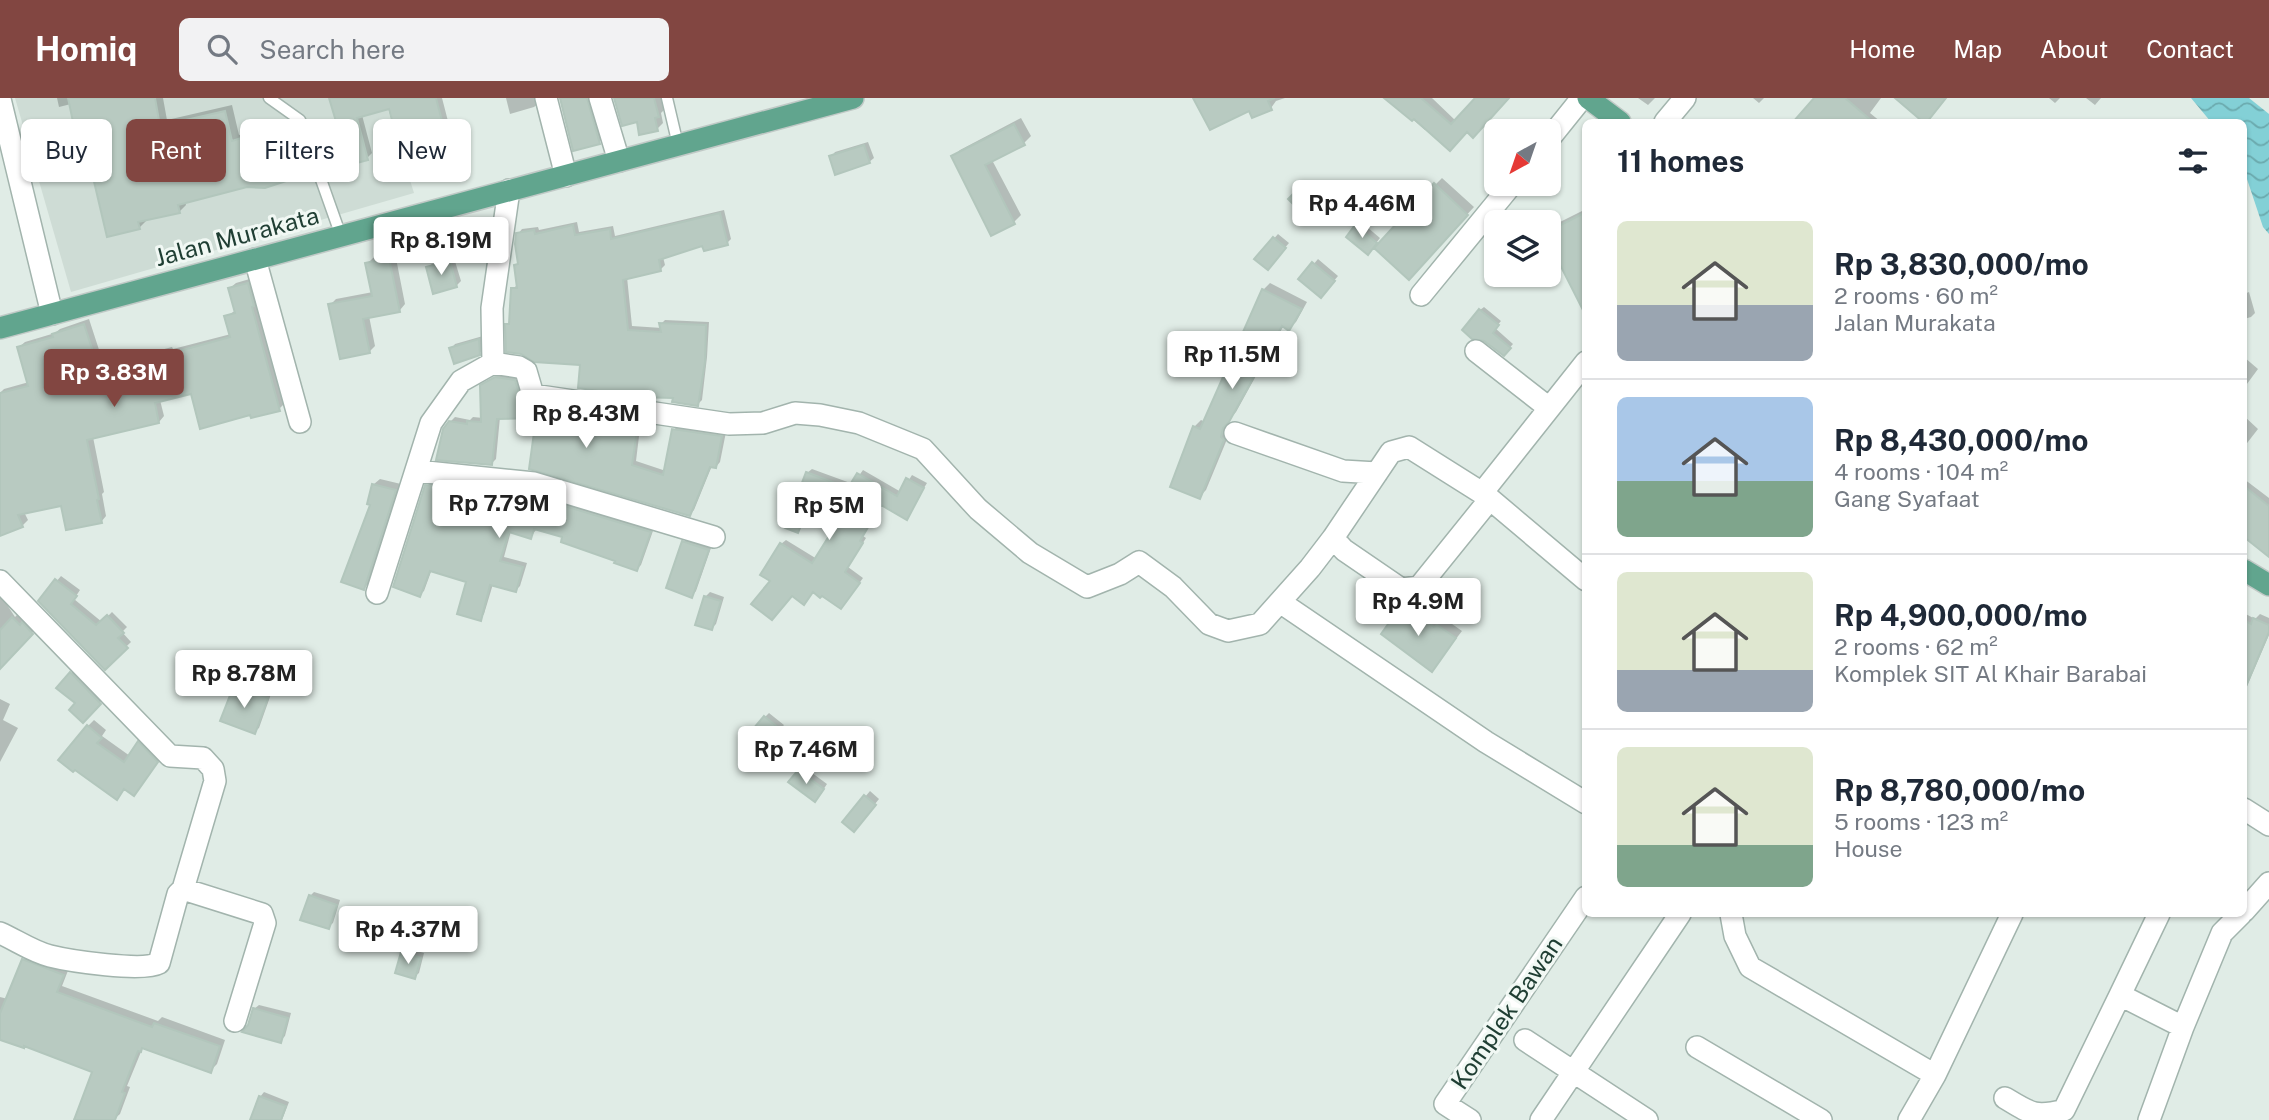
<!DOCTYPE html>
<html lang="en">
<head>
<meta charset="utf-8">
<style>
	body { margin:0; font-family:"Public Sans",sans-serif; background:#f2f2f3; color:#1f2937; height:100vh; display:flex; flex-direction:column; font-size:26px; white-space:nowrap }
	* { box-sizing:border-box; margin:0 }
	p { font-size:23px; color:#747a83 }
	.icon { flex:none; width:38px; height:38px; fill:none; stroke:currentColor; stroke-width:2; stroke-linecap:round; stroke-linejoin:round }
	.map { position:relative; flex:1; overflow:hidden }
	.details { position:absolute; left:1582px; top:21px; width:665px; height:798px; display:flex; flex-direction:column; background:#fff; border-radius:10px; box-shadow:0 2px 5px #0004 }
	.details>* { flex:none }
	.guide { position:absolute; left:21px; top:21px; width:665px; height:63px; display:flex; gap:14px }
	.needle { width:46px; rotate:220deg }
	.buttons { position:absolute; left:1484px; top:21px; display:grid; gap:14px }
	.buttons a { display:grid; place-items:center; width:77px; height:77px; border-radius:10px; background:#fff; box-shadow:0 2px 5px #0004; font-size:35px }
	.price { position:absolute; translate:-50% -60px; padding:0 16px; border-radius:7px; background:#fff; color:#222; font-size:23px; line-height:46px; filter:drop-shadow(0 2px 4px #0008) }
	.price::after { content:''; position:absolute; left:50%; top:42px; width:21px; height:16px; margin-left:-10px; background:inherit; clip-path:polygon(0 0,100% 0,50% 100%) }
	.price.current { background:#824641; color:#fff }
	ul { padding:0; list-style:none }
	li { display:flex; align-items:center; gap:21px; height:175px; padding:0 35px }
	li+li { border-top:2px solid #e0e1e3 }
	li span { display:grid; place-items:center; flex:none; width:196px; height:140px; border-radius:10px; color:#555 }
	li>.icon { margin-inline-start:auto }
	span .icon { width:84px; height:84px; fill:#fffc; stroke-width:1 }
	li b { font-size:30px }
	h2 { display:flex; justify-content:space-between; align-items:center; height:84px; padding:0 35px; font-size:30px }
	.tag { padding:0 24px; border-radius:10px; background:#fff; box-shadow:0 2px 5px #0004; font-size:24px; line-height:63px }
	.tag.current { background:#824641; color:#fff }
	header { display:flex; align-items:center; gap:42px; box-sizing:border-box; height:98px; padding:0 35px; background:#824641; color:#fff }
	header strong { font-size:33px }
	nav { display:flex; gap:38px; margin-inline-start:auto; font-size:24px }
	.search { width:490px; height:63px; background:#f2f2f3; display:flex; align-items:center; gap:18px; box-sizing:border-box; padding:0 24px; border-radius:10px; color:#747a83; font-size:26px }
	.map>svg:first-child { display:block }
	.built { fill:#cedcd5 }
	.water { fill:url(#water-waves) }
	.shadow { fill:#0003 }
	.building { fill:#b8cac1; stroke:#b2c6bc; stroke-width:2 }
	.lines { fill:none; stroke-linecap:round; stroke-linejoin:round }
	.service-casing { stroke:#a2b4ad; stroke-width:13 }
	.minor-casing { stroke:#a2b4ad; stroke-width:24 }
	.primary-casing { stroke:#c0c9c6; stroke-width:24 }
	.service { stroke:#fff; stroke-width:10 }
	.minor { stroke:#fff; stroke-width:21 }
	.primary { stroke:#61a58e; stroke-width:21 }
	.labels { text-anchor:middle; stroke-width:6; stroke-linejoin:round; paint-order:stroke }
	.street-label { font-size:24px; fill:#1f3e33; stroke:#f1f8f4 }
</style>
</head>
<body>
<header>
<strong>Homiq</strong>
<div class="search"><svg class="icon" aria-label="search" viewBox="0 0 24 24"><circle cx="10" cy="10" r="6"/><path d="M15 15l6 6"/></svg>Search here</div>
<nav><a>Home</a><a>Map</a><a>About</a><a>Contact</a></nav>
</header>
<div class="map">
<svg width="2269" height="1022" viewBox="0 0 2269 1022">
	<defs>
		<pattern id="water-waves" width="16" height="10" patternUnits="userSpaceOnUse" patternTransform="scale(1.75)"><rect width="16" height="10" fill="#83d0d6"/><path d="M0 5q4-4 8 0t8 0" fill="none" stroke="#6baaae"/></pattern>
	</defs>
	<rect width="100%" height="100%" fill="#e0ece6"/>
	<path class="built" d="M15,0H384L414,95L71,194Z"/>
	<path class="water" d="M2191,0H2249L2269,16V136L2263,129L2244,72V24H2211Z"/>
	<path class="shadow" d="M57,0H163L167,22L232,7L239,37L279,24L295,73L288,81L247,87L185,103L186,107L179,114L146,120V123L139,130L68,41L77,34L71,6L59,9Z
		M331,0H442L456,54L451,59L390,8L362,17L372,55L367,60Z
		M506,0H539L540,4L534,9L510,16Z
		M561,0H593L604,39L599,44Z
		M616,0H662L665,11L661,15L663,25L657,31L638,22Z
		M1195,0H1285L1276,3L1271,10Z
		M1388,0H1432L1456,23L1476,0H1507L1467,32L1427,30L1425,32Z
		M1638,0H1655L1648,7Z
		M1753,0H1764L1759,5Z
		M1814,0H1881L1870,15L1881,24H1795Z
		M2049,0H2060L2055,5Z
		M2086,0H2101L2095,7Z
		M1021,20L1031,38L1024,45L992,62L1021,117L1014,124L953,59L960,52Z
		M868,44L874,60L869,64L831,59L835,54Z
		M1442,80L1474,109L1416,172L1435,87Z
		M1310,82L1326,98L1307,117L1291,101Z
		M1586,111V195L1578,198L1549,141V133L1556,126Z
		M724,112L731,141L727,145L704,146L663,159L665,167L660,172L627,179L632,228L662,230L661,226L665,222L709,224L707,259L702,302L698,306L582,265L507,227L511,223L513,191L517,187L516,167L519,164L518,136L522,131L538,129L539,132L577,124L579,134L613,128L615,138Z
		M476,123L480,145L475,149L457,130L461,126Z
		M1361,124L1380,140L1373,149L1348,139Z
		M1278,136L1289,145L1272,165L1257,160Z
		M395,155L405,206L400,212L369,218L375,248L369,254L330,207L336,201L373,194L367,166L373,160Z
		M454,160L461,183L456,188L428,170L432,166Z
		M1318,161L1338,178L1321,198L1301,181Z
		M253,180L284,306L279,311L252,315L192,294L160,302L164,318L159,324L93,339L104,394L102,396L106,418L101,424L63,406L24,414L28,422L22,428L0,437V295L4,291L29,284L19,249L25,244L55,235L60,231L89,221L103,264L148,253L149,255L172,249L173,251L231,236L226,219L236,212L230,190L236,185Z
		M1270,185L1307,204L1296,224L1289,230L1284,227L1236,314L1229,321L1227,332L1230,334L1206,392L1199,399L1194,329L1201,322L1205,324L1263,192Z
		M2249,194L2255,215L2251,219L2244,221V196Z
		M1484,209L1501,223L1495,230L1513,246L1504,256L1480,212Z
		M483,238V251L479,256L451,251L455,246Z
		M2244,259L2258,271L2244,290Z
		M501,275L519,278L525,297L641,322L636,363L666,373L674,332L678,327L726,334L720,364L716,369L712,368L709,375L694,412L690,416L538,318L500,319L496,361L491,366L450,324L455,319L470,322L473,319L483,320L482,288Z
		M2244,318L2258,331L2244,349Z
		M812,371L853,386L863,372L901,394L912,377L927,385L906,419L882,406L863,438L866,440L848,469L863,480L845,505L813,493L773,483L781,446L786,442L817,461L846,413L813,401L802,428L798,433L807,375Z
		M380,381L401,386L370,484L364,490L374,386Z
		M2244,381L2269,400V453L2260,440L2244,428Z
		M431,384L519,393L518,396L549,405L554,400L654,430L641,467L637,471L565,437L537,430L531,439L511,433L504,459L527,465L520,488L516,492L493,486L484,516L480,521L468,483L432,471L424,493L419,497L427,388Z
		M688,440L712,447L696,493L692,498L684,444Z
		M61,478L80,492L74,501L102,524L112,514L127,529L122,534L131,544L105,569L40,503Z
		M710,494L724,499L716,526L712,530L705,499Z
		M0,496L15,519L19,515L37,529L5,563L0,559Z
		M1416,502L1443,523L1445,521L1462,533L1432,572L1402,509L1409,503L1412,506Z
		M2244,515L2255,521L2260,516L2269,520V537L2244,595Z
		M74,572L103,601L83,622L77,605L59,589Z
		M240,584L271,596L259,630L254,634L235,588Z
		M0,601L10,606L3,622L18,630L0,664Z
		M769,615L784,627L775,638L765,619Z
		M94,622L106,632L102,638L130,658L145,639L163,657L134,696L126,690L117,700L88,628Z
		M804,669L827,686L819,698L799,673Z
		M870,693L879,701L858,727L844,724Z
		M314,794L340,802L333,825L328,829L310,798Z
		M406,850L424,855L419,875L414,879L402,855Z
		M30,856L69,870L62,888L158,923L162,919L225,942L217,966L210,973L143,949L127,988L130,989L120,1016L113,1022H73L80,1010L94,973L25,946L0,940V899L8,901L24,862Z
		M259,907L291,915L285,938L280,943L249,928L254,911Z
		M264,994L289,1004L282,1022H252L260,999Z"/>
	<path class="building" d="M68,0H155L160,28L225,13L232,43L272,30L289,82L265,90L247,89L178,107L180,115L138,124L140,131L107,139L92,75L75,79L66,41L76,38Z
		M329,0H436L452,61L405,73L389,11L357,20L368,62L349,67Z
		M560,0H587L600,46L573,53Z
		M614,0H654L659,19L655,20L658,33L639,37L637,24L622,28Z
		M1193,0H1275L1268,3L1272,12L1252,20L1249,13L1210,32Z
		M1384,0H1421L1451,26L1475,0H1509L1473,40L1467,34L1450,53L1414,21L1412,23Z
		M1814,0H1845L1873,24H1793Z
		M1895,0H1946L1927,24H1923Z
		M1014,26L1025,47L985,67L1015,126L991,138L951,58Z
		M864,47L870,65L835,77L829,58Z
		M1304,85L1323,104L1307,120L1288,101Z
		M1434,85L1468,117L1409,182L1374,150Z
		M1586,114V218L1549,145V133Z
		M720,115L728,147L704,153L702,148L659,162L661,173L623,182L628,232L661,234L659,225L706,227L705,264L698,308L672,304L673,300L638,299L578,290L580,267L534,264L521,256L506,254L505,226H509L511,190H517L514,167L518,166L515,146L516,135L534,132L535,136L573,127L575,137L610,131L611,141Z
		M472,126L476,151L460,154L455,130Z
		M1355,127L1377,145L1368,157L1346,139Z
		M1273,139L1286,150L1268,172L1254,161Z
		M389,160L400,214L363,221L370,255L340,261L328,206L372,198L365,165Z
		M450,163L457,189L433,196L426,169Z
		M1312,164L1335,183L1321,200L1298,181Z
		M248,185L254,208L252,209L280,313L251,320L250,317L200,331L191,296L155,305L159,325L87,342L99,401L97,402L102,425L66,432L61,408L18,417L23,429L0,438V295L28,288L17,249L53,239L52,236L84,226L98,269L143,258L144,260L167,254L168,256L230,239L224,218L235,215L228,190Z
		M1262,191L1302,211L1289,233L1282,228L1229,324L1223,330L1221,339L1224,342L1200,401L1170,389L1193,328L1200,331Z
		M1479,211L1499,227L1493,235L1511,250L1504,258L1484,243L1472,241L1462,232Z
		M479,241L480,257L454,266L449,250Z
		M495,279L515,282L521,301L525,307L530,310L638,326L632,367L663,377L672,331L722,338L716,370L710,369L690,418L529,371L536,320L497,321L492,367L436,362L443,331L449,323L467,326V323L481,324L480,287Z
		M806,374L848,390L857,375L897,398L906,380L924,390L907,422L881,407L860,443L863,445L845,474L860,485L841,511L822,498L820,500L813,494L804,507L792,498L772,522L751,506L770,483L760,477L780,445L812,465L844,414L811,402L798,435L785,430Z
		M372,386L396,392L364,492L341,484L370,407L367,406Z
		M425,387L516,396L515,400L547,409L548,403L651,434L637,473L614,465L615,463L561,444L562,439L534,431L531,441L509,434L500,463L523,469L516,494L490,487L481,523L457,516L466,484L430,473L420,499L393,489Z
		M2244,388L2269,408V459L2244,439Z
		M682,443L709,452L692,500L666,490Z
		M55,481L77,498L71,506L96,527L107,517L124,535L118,540L128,550L105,572L38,503Z
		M704,498L721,503L712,532L695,527Z
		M1401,508L1405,512L1408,508L1434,529L1437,527L1456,540L1432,574L1381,536Z
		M12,519L20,527L22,524L33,536L0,571V532Z
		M2253,520L2269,527V534L2244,593V522L2251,526Z
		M70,574L101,606L83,625L69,612L75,605L56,590Z
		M234,587L268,600L255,636L220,623Z
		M764,618L781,632L770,645L753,631Z
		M87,627L102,640L97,645L124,664L138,643L158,664L134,698L124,691L117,702L75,672L73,674L58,662Z
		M798,672L824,691L815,704L788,684Z
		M864,697L876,707L854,734L842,724Z
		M309,797L337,807L329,831L300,822Z
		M401,854L421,860L415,881L395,875Z
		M22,861L64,877L57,894L152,929L154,925L220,948L211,975L142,950L141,954L138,953L122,994L125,995L115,1022H74L92,974L24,948V950L0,942V915Z
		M253,910L288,920L281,945L242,934L248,927Z
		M259,998L286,1008L281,1022H250Z"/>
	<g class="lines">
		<g class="service-casing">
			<path id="service" d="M269,0L300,22L341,138
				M667,0L678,47"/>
		</g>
		<g class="minor-casing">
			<path id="minor" d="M546,0L566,78
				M600,0L619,63
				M0,1L52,216
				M1665,24L1685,0
				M1549,41L1582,0
				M509,92L492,210L493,265L519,269L526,273L533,297L729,326L763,325L795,315L820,317L859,325L923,351L978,411L1030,455L1087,489L1120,476L1139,464L1173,489L1209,526L1228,533L1260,526L1310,470L1333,440
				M255,161L300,324
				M1421,197L1512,86
				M1476,253L1549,310
				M1235,335L1343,373L1377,375
				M417,373L534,385L714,439
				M1482,395L1586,264
				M1490,401L1419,489L1401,491L1344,452L1333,440L1391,354L1409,349L1482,395L1490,401L1586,482
				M0,483L170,658L203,660L213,671L215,683L183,791
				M377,495L431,325L461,283L493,265
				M1280,504L1486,644L1586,705
				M2244,711L2269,727
				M2244,813L2269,785
				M1731,816L1735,838L1750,869L1935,977
				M2159,816L2120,897L2183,929
				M0,835C16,842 33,854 50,858C70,863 143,874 159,865L178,796L183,791L262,816L265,825L235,923
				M1525,942L1647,1022
				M1697,949L1821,1022
				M2005,1000C2030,1015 2035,1020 2064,1012L2120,897
				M1470,1022L1445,1006L1586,799
				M1541,1022L1680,816
				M1909,1022L1935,977L2012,816
				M2149,1022L2183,929L2222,835L2241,816"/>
		</g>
		<g class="primary-casing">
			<path id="primary" d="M1588,0L1620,24
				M0,230L853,0
				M2244,472L2269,487"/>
		</g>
		<use href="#service" class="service"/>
		<use href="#minor" class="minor"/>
		<use href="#primary" class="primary"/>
	</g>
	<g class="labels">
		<g class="street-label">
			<text transform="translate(237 139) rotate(-15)" y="8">Jalan Murakata</text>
			<text transform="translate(1507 915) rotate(-56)" y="8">Komplek Bawan</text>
		</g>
	</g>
</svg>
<div class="buttons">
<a><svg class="needle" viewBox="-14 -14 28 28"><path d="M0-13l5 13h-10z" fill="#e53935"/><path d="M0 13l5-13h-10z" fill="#747a83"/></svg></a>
<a><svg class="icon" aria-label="layers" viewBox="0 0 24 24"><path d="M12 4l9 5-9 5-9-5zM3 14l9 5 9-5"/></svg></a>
</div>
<b class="price" style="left:1362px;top:142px">Rp 4.46M</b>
<b class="price" style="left:441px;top:179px">Rp 8.19M</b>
<b class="price" style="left:1232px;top:293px">Rp 11.5M</b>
<b class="price current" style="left:114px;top:311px">Rp 3.83M</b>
<b class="price" style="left:586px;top:352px">Rp 8.43M</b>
<b class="price" style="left:499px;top:442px">Rp 7.79M</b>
<b class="price" style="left:829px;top:444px">Rp 5M</b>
<b class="price" style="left:1418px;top:540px">Rp 4.9M</b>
<b class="price" style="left:244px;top:612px">Rp 8.78M</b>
<b class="price" style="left:806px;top:688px">Rp 7.46M</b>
<b class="price" style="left:408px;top:868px">Rp 4.37M</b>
<div class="guide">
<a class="tag">Buy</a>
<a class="tag current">Rent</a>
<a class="tag">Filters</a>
<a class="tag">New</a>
</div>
<section class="details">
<h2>11 homes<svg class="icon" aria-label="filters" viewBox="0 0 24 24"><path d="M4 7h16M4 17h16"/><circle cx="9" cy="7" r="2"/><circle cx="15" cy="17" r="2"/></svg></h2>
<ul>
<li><span style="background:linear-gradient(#dfe7d0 60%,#9aa5b1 0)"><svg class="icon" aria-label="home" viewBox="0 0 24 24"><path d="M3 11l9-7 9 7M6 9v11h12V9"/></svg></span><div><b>Rp 3,830,000/mo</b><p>2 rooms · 60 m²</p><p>Jalan Murakata</p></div></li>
<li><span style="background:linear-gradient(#a9c7e8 60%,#7fa58c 0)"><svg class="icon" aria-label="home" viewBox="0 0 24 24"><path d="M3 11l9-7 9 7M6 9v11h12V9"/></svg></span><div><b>Rp 8,430,000/mo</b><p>4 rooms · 104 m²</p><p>Gang Syafaat</p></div></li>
<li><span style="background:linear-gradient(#dfe7d0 70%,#9aa5b1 0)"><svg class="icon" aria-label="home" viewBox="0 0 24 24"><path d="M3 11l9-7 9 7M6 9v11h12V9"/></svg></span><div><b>Rp 4,900,000/mo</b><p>2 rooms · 62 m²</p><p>Komplek SIT Al Khair Barabai</p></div></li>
<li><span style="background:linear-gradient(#dfe7d0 70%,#7fa58c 0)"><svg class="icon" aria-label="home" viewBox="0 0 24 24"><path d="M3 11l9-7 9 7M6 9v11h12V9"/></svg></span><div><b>Rp 8,780,000/mo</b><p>5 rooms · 123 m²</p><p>House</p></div></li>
</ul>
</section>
</div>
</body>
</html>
